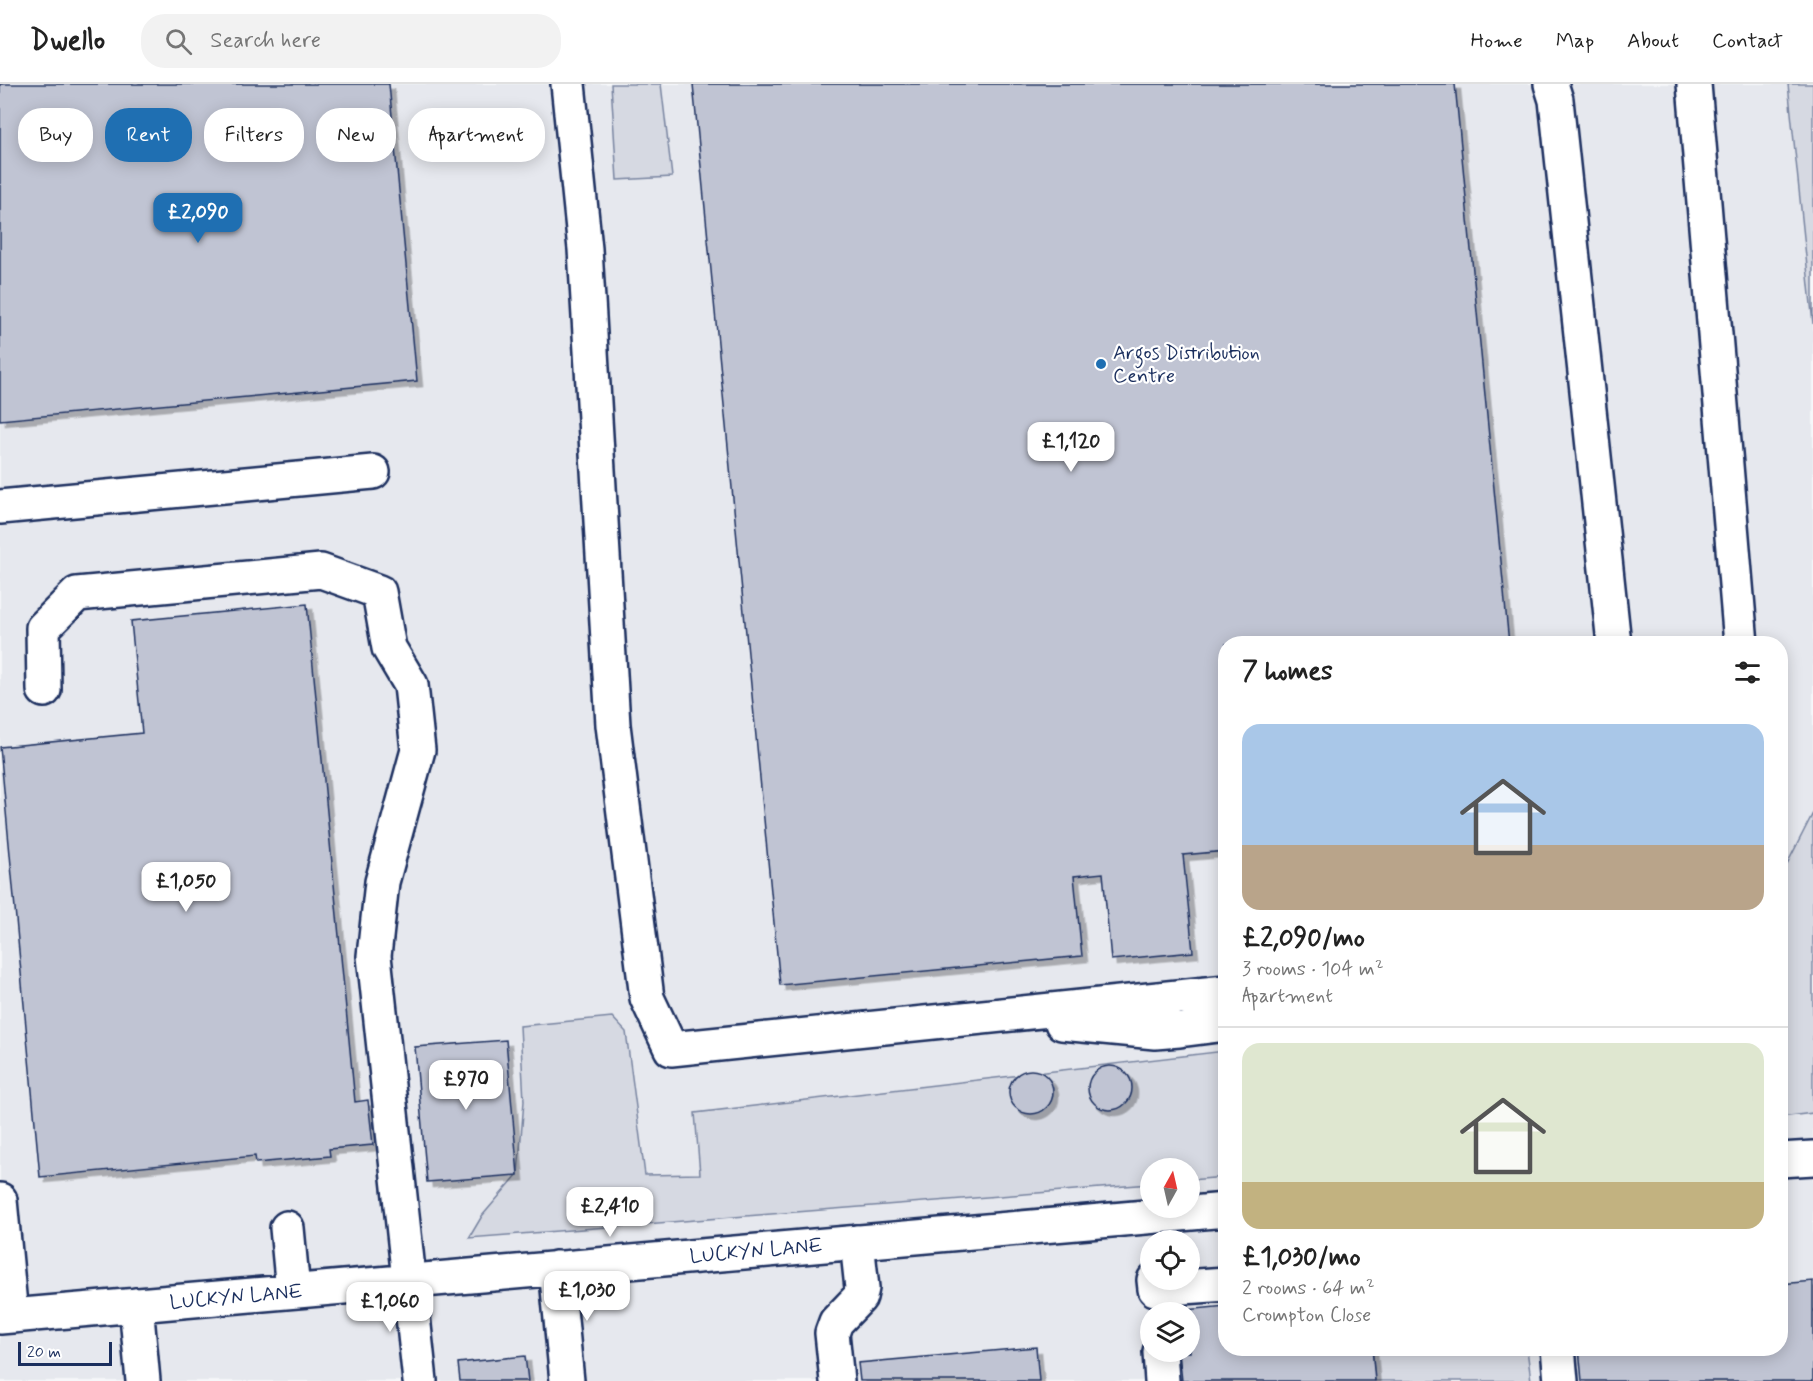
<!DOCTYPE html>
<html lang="en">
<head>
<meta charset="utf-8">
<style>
	body { margin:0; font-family:Mynerve,sans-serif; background:#f2f2f2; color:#222; height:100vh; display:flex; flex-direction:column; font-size:22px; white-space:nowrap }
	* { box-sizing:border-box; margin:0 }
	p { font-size:20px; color:#767676 }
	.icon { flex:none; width:33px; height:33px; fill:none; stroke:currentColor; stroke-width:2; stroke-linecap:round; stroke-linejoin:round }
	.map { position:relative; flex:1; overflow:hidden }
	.side { position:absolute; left:1218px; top:552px; width:570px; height:720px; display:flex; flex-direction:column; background:#fff; border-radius:24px; box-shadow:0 3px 15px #0003 }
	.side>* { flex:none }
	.banner { position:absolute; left:18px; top:24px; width:570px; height:54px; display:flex; gap:12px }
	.needle { width:39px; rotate:8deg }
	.tools { position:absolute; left:1140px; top:1074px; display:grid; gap:12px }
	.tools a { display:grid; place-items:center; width:60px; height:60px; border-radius:50%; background:#fff; box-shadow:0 3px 15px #0003; font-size:30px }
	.scale { position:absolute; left:18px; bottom:15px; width:94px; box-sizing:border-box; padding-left:6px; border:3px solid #1b2f5e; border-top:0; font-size:16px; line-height:21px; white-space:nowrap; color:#1b2f5e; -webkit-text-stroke:4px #fff; paint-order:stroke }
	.price { position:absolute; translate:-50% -51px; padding:0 14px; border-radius:12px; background:#fff; color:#222; font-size:20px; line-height:39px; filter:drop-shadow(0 2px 3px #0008) }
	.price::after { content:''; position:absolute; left:50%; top:36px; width:18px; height:14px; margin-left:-9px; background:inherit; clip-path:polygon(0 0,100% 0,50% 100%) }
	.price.current { background:#1f6fb2; color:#fff }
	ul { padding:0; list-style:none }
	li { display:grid; align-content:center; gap:12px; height:318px; padding:0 24px }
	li+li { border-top:2px solid #e0e0e0 }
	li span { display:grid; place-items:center; height:186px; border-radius:18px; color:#555 }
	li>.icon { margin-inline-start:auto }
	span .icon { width:108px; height:108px; fill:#fffc; stroke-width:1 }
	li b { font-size:26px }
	h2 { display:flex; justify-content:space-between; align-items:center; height:72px; padding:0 24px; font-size:26px }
	.tag { padding:0 21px; border-radius:24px; background:#fff; box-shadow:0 3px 15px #0003; font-size:21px; line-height:54px }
	.tag.current { background:#1f6fb2; color:#fff }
	header { display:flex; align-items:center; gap:36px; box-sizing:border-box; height:84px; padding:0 30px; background:#fff; border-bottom:2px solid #e0e0e0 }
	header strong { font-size:28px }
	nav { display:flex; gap:33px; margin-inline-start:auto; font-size:21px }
	.search { width:420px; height:54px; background:#f2f2f2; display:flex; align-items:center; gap:15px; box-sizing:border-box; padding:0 21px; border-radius:24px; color:#767676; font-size:22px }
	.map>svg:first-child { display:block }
	.built { fill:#e6e8ee; fill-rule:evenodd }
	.green { fill:#d6d9e2; stroke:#7884a0; stroke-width:1.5 }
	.building { fill:#c0c4d3; stroke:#1b2f5e; stroke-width:1.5; filter:url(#shadow) }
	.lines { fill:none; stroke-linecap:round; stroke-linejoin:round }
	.minor-casing { stroke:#1b2f5e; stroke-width:38 }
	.minor { stroke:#fff; stroke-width:33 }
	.poi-dot { fill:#1f6fb2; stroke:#fff; stroke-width:2 }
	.labels { text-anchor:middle; stroke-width:4.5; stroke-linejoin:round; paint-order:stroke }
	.poi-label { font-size:20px; fill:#1b2f5e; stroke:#fff; text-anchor:start }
	.street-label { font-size:20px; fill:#1b2f5e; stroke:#fff }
</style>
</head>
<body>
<header>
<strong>Dwello</strong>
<div class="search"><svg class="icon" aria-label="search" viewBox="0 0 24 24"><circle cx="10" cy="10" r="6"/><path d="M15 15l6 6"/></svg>Search here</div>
<nav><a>Home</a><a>Map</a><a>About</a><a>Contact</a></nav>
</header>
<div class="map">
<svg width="1813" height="1297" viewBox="0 0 1813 1297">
	<defs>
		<filter id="shadow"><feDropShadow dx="5.5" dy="5.5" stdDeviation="0" flood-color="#0004"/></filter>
	</defs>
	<rect width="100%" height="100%" fill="#f6f7f9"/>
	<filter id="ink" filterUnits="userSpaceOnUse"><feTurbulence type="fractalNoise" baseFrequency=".0167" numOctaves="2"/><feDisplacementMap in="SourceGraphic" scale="12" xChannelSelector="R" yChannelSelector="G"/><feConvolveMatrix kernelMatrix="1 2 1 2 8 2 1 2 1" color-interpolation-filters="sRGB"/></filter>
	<g filter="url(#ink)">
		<path class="built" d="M0,0H1813V1297H0ZM1226,560H1780V1264H1226ZM1150,1084H1190V1124H1150ZM1150,1156H1190V1196H1150ZM1150,1228H1190V1268H1150Z"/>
		<path class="green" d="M611,0H661L672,93L617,96Z
			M1788,0H1813V240Z
			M1813,729V1029L1781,1033V792Z
			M612,933L626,948L645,1091L700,1090L695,1029L1225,967V1093L1190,1096V1084H1150V1100L469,1154L482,1132L518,1090L524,1017L520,942Z
			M1372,1265H1527L1531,1297H1375Z"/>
		<path class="building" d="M0,0H389L417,297L0,336Z
			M693,0H1455L1509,560H1226V767L1183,771L1193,868L1111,876L1103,789L1074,792L1082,872L780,901Z
			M307,520L355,1018L368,1016L373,1061L329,1065L330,1072L256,1079L255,1072L40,1093L0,663L142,649L131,537Z
			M506,956L518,1091L427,1098L415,963Z
			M1088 1004a22 22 0 1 1 44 0a22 22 0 1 1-44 0Z
			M1009 1008a22 22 0 1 1 44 0a22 22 0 1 1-44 0Z
			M1813,1197V1297H1582L1579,1264H1780V1200Z
			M1226,1222V1264H1372L1375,1297H1182L1179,1268H1190V1228L1175,1227Z
			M1036,1263L1039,1297H860L858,1279Z
			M525,1272L528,1297H460L458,1279Z"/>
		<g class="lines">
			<g class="minor-casing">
				<path id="minor" d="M568,0L585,165L613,641L647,914L671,965L1226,908
					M1551,0L1556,16L1614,560
					M1694,0L1741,560
					M0,423L373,388
					M44,606L43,544L77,510L321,487L379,508L389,564L411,601L418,666L382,798L374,872L420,1297
					M1062,939L1155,948L1179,946
					M1187,945L1226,940
					M1780,1076L1813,1074
					M0,1116L11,1232
					M287,1144L293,1207
					M556,1184L567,1297
					M1154,1196L1155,1205L1226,1200
					M136,1221L143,1297
					M0,1233L1226,1126
					M1558,1264L1561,1297
					M1160,1268L1162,1297
					M837,1297L832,1249L836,1238L860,1213L862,1204L857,1158"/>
			</g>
			<use href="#minor" class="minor"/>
		</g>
	</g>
	<circle class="poi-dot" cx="1101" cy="280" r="6"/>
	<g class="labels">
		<g class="poi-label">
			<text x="1113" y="275">Argos Distribution<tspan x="1113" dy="23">Centre</tspan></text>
		</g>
		<g class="street-label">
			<text transform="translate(756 1166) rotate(-5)" y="7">LUCKYN LANE</text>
			<text transform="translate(236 1212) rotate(-5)" y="7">LUCKYN LANE</text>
		</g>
	</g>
</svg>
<div class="tools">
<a><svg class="needle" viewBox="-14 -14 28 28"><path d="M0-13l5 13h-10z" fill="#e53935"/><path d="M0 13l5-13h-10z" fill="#767676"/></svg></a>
<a><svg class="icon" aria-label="locate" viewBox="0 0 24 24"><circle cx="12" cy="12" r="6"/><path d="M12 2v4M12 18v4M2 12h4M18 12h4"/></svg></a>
<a><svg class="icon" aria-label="layers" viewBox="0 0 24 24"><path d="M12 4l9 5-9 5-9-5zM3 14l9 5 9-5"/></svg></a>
</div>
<div class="scale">20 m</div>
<b class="price current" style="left:198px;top:160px">£2,090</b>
<b class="price" style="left:1071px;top:389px">£1,120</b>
<b class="price" style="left:186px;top:829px">£1,050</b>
<b class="price" style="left:466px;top:1027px">£970</b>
<b class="price" style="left:610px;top:1154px">£2,410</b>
<b class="price" style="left:587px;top:1238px">£1,030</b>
<b class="price" style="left:390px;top:1249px">£1,060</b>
<div class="banner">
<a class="tag">Buy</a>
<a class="tag current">Rent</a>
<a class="tag">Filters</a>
<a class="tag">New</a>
<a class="tag">Apartment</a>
</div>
<section class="side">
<h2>7 homes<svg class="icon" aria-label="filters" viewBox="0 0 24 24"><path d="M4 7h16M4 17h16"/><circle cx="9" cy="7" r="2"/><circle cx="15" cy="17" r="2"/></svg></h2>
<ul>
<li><span style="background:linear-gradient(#a9c7e8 65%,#b9a48a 0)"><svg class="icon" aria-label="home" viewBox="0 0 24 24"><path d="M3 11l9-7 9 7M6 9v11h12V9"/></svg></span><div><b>£2,090/mo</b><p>3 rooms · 104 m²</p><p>Apartment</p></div></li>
<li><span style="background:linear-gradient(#dfe7d0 75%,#c2b280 0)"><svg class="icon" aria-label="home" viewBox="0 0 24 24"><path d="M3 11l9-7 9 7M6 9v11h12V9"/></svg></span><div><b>£1,030/mo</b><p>2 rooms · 64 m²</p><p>Crompton Close</p></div></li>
</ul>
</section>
</div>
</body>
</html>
